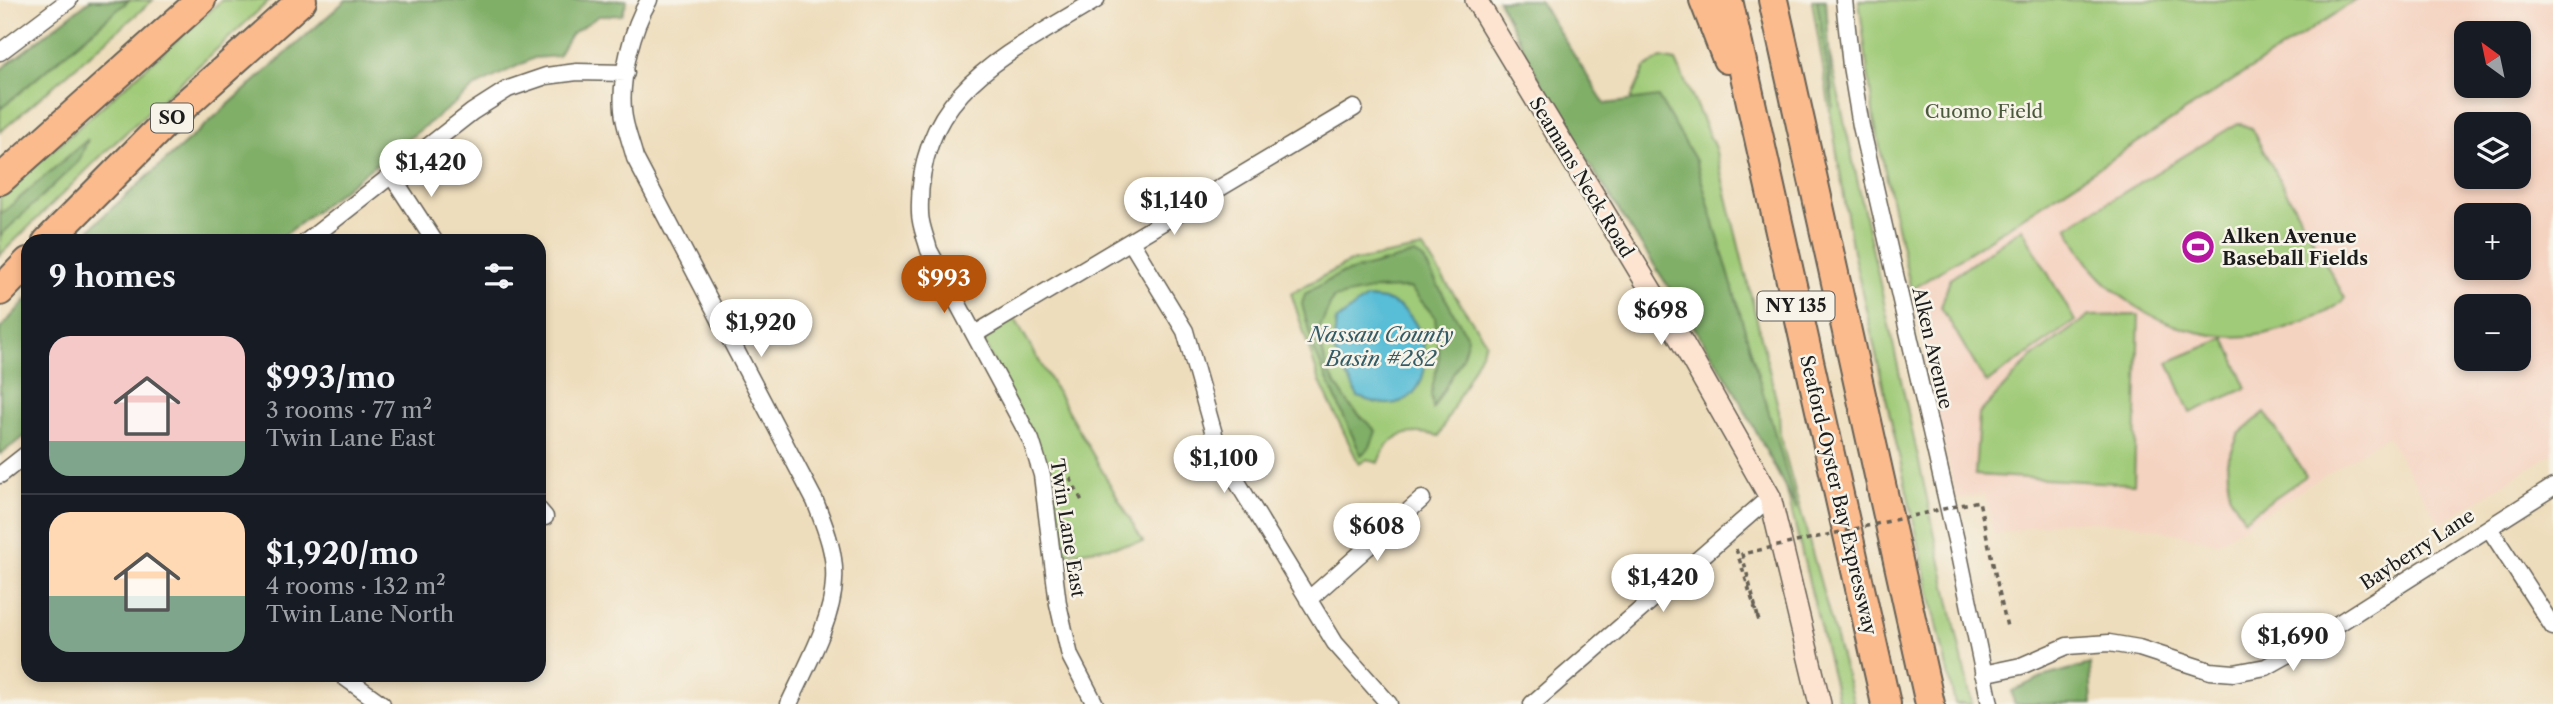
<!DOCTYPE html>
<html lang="en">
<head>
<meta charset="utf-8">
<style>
	body { margin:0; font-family:"Libre Caslon Text",serif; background:#242831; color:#f1f3f6; height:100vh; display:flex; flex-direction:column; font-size:26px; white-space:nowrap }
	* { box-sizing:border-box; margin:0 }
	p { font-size:23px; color:#9ea1a6 }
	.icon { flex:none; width:38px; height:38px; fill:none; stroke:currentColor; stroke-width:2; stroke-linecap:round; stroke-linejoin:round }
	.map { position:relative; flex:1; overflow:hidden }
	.details { position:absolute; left:21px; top:234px; width:525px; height:448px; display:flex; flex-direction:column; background:#171b24; border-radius:21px; box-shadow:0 4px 10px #0003 }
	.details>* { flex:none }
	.needle { width:46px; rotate:327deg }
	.tools { position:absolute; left:2454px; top:21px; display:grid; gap:14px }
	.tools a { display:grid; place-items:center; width:77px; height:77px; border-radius:14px; background:#171b24; box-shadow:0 4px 10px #0003; font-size:35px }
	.price { position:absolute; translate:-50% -60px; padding:0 16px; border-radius:24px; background:#fff; color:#222; font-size:23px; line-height:46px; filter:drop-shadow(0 2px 4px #0008) }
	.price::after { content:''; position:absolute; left:50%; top:42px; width:21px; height:16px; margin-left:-10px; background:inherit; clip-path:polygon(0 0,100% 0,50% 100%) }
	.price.current { background:#b45309; color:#fff }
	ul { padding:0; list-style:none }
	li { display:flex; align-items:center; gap:21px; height:175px; padding:0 28px }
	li+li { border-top:2px solid #363941 }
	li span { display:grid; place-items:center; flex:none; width:196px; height:140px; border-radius:21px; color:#555 }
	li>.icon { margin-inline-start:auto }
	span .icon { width:84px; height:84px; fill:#fffc; stroke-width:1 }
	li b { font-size:30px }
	h2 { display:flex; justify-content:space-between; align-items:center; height:84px; padding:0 28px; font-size:30px }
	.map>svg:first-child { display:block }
	.built { fill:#f5d3c1; fill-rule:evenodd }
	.green { fill:#a0cb78; stroke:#5e744a; stroke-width:2 }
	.forest { fill:#80af68; stroke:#4e6642; stroke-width:2 }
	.water { fill:#58bdd6; stroke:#3a6c79; stroke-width:2 }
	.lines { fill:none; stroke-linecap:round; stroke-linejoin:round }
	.minor-casing { stroke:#666054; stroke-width:19 }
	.secondary-casing { stroke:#666054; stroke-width:24 }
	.motorway-casing { stroke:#666054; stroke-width:32 }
	.path { stroke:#666054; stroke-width:3.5; stroke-dasharray:5 5; stroke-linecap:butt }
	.minor { stroke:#fff; stroke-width:16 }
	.secondary { stroke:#fde4d1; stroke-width:21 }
	.motorway { stroke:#fbbb8d; stroke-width:28 }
	.path-bridge { stroke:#666054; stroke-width:3.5; stroke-dasharray:5 5; stroke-linecap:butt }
	.labels { text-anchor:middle; stroke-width:5; stroke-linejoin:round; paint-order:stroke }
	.shield { fill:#f7f3e8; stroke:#5e5c59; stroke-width:2 }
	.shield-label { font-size:18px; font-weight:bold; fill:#1c1c1c }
	.park-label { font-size:19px; fill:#4a593c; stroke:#f7f3e8 }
	.street-label { font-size:19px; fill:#1c1c1c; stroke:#f7f3e8 }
	.poi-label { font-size:19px; font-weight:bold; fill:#1c1c1c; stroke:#f7f3e8; text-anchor:start }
	.water-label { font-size:21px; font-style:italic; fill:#345c66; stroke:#f7f3e8 }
</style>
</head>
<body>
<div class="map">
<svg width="2553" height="704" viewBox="0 0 2553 704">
	<rect width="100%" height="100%" fill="#f7f3e8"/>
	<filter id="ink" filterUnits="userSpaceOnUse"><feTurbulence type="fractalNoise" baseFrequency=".0143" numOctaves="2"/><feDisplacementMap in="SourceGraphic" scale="14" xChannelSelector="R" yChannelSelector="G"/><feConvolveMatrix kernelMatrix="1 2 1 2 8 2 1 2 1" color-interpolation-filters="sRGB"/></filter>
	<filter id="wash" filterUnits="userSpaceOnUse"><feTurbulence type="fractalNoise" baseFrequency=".00686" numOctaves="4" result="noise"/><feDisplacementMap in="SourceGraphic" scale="28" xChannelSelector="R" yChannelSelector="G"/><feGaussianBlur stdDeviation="1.57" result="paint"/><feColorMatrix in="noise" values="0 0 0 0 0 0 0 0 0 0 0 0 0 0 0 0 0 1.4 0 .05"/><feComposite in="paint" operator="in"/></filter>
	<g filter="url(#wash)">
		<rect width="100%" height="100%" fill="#eeddbc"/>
		<path class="built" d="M2356,0H2553V453L2440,524L2387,436L2217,543L2131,523L2063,521L1994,534L1985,494L1956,499L1911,290ZM2466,33H2518V86H2466ZM2466,124H2518V177H2466ZM2466,215H2518V268H2466ZM2466,306H2518V359H2466Z"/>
		<path class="green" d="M129,0H153L0,132V109Z
			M222,0H270L106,151L0,255V197Z
			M1812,0H1817L1831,95L1830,56L1972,704H1955L1853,252Z
			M1859,0H2356L1911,290L1874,120Z
			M1661,58L1676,61L1715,148L1779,411L1780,436L1854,704H1839L1786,488L1794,505L1630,101L1645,68Z
			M2238,123L2251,128L2345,298C2332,313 2312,318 2294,325C2224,354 2140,325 2092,268C2082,256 2075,240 2067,227Z
			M2022,228L2075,321L1986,383L1941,307L1950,279Z
			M1423,248L1486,342L1439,436C1410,429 1388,433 1378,463L1367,459L1359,464L1320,382L1291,293L1350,262Z
			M2139,315L2134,484L1975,475L1979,414L2031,358L2089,316Z
			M1014,317L1143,542L1057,555L1048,479L981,336Z
			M2225,338L2247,388L2190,413L2168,362Z
			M2265,412L2306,476L2244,519L2229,494L2227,462L2239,434Z"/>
		<path class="forest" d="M90,0H129L0,109V70Z
			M346,0H627L622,15L599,16L571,34L558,56L534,58L478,85L277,241H79L100,219Z
			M1498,0H1539L1605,104L1658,97L1696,161L1797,510L1732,386L1559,117Z
			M1817,0H1826L1833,108Z
			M88,139L79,161L0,236V215Z
			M1415,254L1423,259L1468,338L1462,358L1433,409L1431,394L1439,357L1435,317L1410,288L1375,289L1333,298L1318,332L1327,370L1351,407L1376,431L1370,447L1361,455L1314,350L1302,304L1305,294L1340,274Z
			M28,298V434L0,454V329Z
			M2090,664L2092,704H2014L2012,691L2042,677Z"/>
		<path class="water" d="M1366,298C1375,299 1386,299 1393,303C1431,319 1439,393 1396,403C1383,406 1370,401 1358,397L1333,349L1336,321Z"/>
	</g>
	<g filter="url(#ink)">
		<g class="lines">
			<g class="minor-casing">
				<path id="minor" d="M649,0C632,28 620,77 623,110C624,126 631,142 635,158L815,501C825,527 836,553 834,581C833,620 805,669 789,704
					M1844,0L1851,66L1861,126L1957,545L1990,704
					M0,52L69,0
					M392,176L435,242
					M306,242L472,112L508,89L546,76L577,72L626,73
					M1131,242L1185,331L1219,452L1335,643L1389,704
					M975,334L1354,108
					M0,475L28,453
					M539,510L545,517
					M2489,528L2553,627
					M1308,600L1422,499
					M1983,674L2021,666L2067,646L2109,643L2139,648L2210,671L2234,673L2266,667L2300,648L2553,487
					M343,676L382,704
					M1095,704L1070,656L1058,604L1042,475L1031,440L929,250C926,238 920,225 920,213C916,91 1007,55 1096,0
					M1532,704L1770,497"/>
			</g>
			<g class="secondary-casing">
				<path id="secondary" d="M1476,0L1681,340L1770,497L1820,704"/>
			</g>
			<g class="motorway-casing">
				<path id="motorway" d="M1704,0L1727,59
					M1728,0L1886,704
					M1773,0L1930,704
					M0,180L201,0
					M47,242L169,119L302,0
					M0,291L28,262"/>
			</g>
			<path class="path" d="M1070,478L1082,501
				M1060,498L1076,489"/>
			<use href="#minor" class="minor"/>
			<use href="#secondary" class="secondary"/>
			<use href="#motorway" class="motorway"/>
			<path class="path-bridge" d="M1736,549L1759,621L1742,554L1979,501L2007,627"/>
		</g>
	</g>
	<defs>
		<g id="stadium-disc" transform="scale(1.75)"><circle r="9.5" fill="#b5179e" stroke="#f7f3e8"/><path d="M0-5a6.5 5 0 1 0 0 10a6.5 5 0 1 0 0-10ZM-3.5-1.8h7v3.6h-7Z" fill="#fff"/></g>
	</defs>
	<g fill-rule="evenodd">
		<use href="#stadium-disc" x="2198" y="247"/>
	</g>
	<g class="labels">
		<g class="shield">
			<rect x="151" y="103.5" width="42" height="29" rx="5"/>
			<rect x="1757.5" y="291.5" width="77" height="29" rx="5"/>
		</g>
		<g class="shield-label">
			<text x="172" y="124">SO</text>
			<text x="1796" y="312">NY 135</text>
		</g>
		<g class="park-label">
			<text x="1984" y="118">Cuomo Field</text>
		</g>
		<g class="street-label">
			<text transform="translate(1582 177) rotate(59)" y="7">Seamans Neck Road</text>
			<text transform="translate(1933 348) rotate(77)" y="7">Alken Avenue</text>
			<text transform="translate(1839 495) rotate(77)" y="7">Seaford-Oyster Bay Expressway</text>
			<text transform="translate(1068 528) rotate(81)" y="7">Twin Lane East</text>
			<text transform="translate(2417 549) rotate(-33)" y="7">Bayberry Lane</text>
		</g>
		<g class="poi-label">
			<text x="2222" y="243">Alken Avenue<tspan x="2222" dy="22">Baseball Fields</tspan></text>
		</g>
		<g class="water-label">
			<text x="1381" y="342">Nassau County<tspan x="1381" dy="24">Basin #282</tspan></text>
		</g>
	</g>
</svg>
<div class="tools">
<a><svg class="needle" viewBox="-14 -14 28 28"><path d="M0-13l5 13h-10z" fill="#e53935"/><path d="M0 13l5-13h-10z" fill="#9ea1a6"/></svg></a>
<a><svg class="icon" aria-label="layers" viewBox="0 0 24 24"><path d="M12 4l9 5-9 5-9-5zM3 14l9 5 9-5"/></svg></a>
<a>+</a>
<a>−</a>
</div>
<b class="price" style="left:431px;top:199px">$1,420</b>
<b class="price" style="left:1174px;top:237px">$1,140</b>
<b class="price current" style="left:944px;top:315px">$993</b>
<b class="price" style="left:1661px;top:347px">$698</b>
<b class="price" style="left:761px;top:359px">$1,920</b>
<b class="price" style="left:1224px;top:495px">$1,100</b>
<b class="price" style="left:1377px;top:563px">$608</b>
<b class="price" style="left:1663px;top:614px">$1,420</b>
<b class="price" style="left:2293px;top:673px">$1,690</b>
<section class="details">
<h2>9 homes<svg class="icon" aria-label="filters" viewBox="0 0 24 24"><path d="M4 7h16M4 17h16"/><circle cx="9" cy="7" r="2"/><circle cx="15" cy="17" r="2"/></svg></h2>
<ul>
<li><span style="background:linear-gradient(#f6c9c9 75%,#7fa58c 0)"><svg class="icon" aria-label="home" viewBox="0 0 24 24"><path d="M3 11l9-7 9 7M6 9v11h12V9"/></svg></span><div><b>$993/mo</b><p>3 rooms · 77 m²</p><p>Twin Lane East</p></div></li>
<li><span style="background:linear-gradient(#ffd9b3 60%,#7fa58c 0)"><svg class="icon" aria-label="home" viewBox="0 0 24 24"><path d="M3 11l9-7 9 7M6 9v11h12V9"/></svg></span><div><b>$1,920/mo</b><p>4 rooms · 132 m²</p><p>Twin Lane North</p></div></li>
</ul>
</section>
</div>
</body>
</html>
